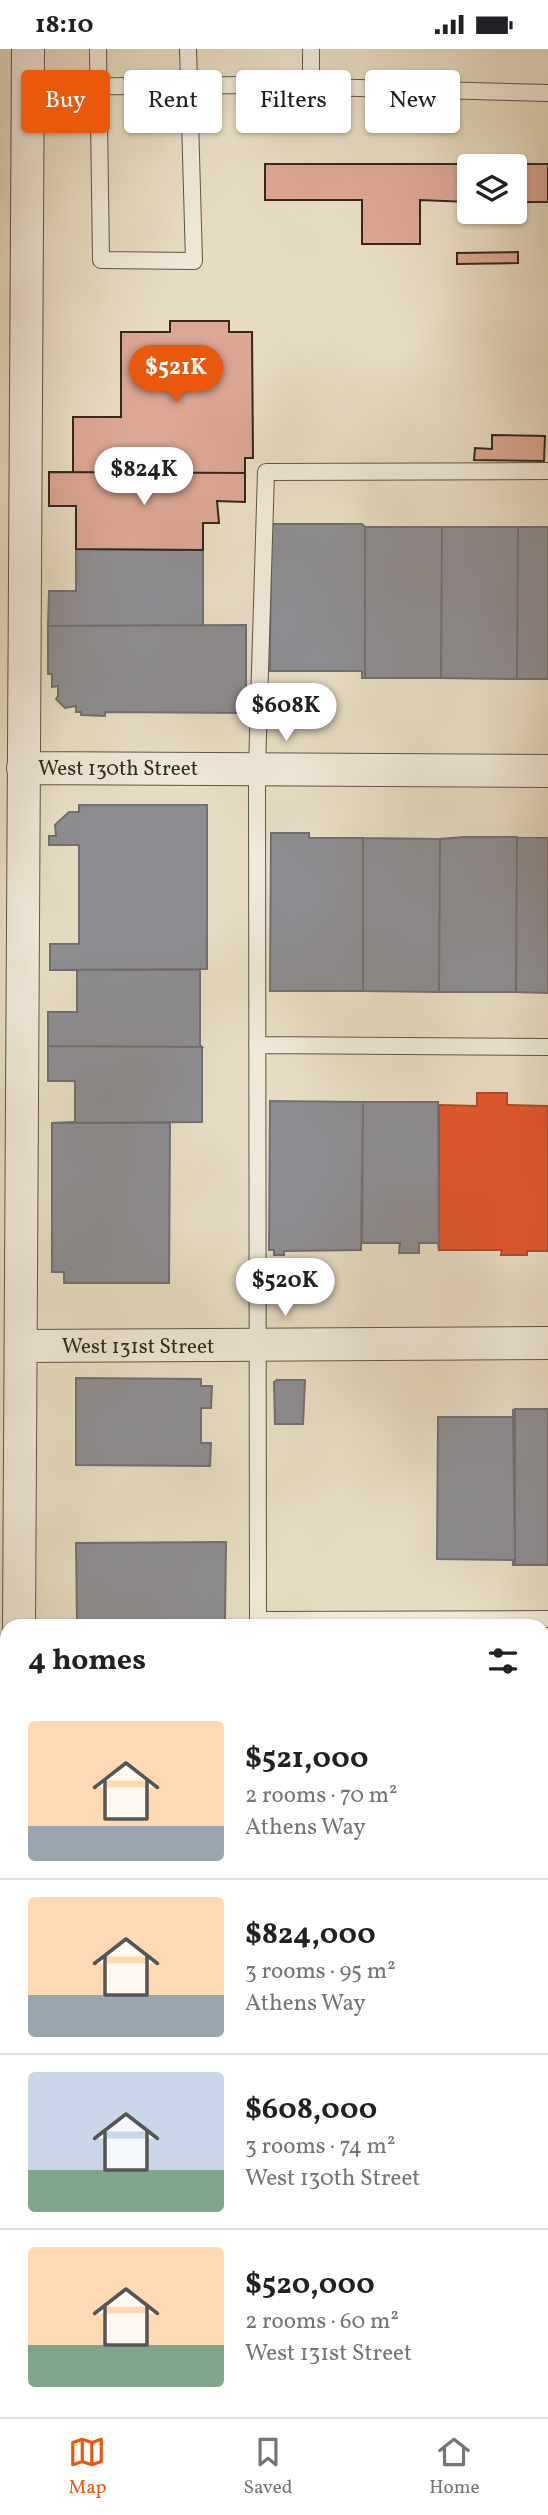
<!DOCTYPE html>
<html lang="en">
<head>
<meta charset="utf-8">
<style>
	body { margin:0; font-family:Vollkorn,serif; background:#f2f2f2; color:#202124; height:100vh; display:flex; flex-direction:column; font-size:26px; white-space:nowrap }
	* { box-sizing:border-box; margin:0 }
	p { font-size:23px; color:#757577 }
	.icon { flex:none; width:38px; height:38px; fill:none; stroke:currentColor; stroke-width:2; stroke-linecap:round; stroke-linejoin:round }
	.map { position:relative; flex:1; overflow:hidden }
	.side { position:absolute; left:0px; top:1570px; width:550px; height:800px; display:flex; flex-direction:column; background:#fff; border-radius:21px 21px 0 0; box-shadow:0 2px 5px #0004 }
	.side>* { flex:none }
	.guide { position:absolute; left:21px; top:21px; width:508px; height:63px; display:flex; gap:14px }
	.buttons { position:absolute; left:457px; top:105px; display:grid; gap:14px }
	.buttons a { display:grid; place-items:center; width:70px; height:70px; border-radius:7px; background:#fff; box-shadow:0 2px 5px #0004; font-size:35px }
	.price { position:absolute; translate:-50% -60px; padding:0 16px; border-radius:24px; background:#fff; color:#222; font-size:23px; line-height:46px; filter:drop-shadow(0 2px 4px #0008) }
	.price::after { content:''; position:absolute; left:50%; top:42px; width:21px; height:16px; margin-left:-10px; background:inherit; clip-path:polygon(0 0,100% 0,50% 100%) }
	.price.selected { background:#ea580c; color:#fff }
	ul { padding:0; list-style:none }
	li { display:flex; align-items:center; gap:21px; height:175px; padding:0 28px }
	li+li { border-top:2px solid #e0e0e0 }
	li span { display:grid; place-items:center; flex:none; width:196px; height:140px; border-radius:7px; color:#555 }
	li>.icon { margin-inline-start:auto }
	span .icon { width:84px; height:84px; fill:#fffc; stroke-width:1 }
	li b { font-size:30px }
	h2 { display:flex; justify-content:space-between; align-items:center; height:84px; padding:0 28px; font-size:30px }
	.tag { padding:0 24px; border-radius:7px; background:#fff; box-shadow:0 2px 5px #0004; font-size:24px; line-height:63px }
	.tag.selected { background:#ea580c; color:#fff }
	.status { display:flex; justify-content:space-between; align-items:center; height:49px; padding:0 35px; background:#fff; direction:ltr }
	.status svg { height:19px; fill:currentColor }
	.tab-bar { display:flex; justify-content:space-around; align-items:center; height:98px; border-top:2px solid #e0e0e0; background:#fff; font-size:19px; color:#757577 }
	.tab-bar a { display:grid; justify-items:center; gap:4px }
	.tab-bar .selected { color:#ea580c }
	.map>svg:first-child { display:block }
	.shops { fill:#e4572e; stroke:#af4929; stroke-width:2 }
	.industry { fill:#8d8d92; stroke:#726f6f; stroke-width:2 }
	.building { fill:#dca795; stroke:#34281d; stroke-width:2 }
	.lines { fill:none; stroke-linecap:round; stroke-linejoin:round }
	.lane-casing { stroke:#615547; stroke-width:18 }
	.street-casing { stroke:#615547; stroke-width:34 }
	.lane { stroke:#f0e9d9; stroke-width:16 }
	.street { stroke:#f0e9d9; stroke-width:32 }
	.labels { text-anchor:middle; stroke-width:7; stroke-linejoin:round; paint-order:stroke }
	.street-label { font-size:21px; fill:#34281d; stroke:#f0e9d9 }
</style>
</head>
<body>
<div class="status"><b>18:10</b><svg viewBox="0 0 49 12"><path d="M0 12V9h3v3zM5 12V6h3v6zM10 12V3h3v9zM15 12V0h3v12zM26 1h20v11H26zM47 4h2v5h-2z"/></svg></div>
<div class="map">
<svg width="548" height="2368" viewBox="0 0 548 2368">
	<rect width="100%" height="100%" fill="#e8ddc4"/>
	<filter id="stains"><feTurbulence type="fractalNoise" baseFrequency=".00286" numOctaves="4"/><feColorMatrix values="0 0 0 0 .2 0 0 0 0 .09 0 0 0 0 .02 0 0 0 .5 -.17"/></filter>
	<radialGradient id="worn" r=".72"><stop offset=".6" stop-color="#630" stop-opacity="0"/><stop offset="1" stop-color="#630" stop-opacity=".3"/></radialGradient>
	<path class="shops" d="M477,1044H507V1056L548,1057V1202H527V1206H501L502,1201H439V1056L477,1057Z"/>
	<path class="industry" d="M271,475H362L365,478V629H362V622H270Z
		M365,478H442L441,629H365Z
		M442,478H518L517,630L441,629Z
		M518,478H548V630H517Z
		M76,500L203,501V576L48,577L49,542H76Z
		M246,576V664L105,663V667L81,666V663H76V657L65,659L56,650L58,647V637L52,638V625H48V577Z
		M79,756H207V920L50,921V895H79V796H49V787H56L55,776L69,763H79Z
		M271,784H309V789H363V942H270Z
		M464,788H517L516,943H439L440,790Z
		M517,788L548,789V944L516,943Z
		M363,789L440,790L439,943L363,942Z
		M77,921H200V996L202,998L48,997V963H77Z
		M48,997L202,998V1073L52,1074L75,1073V1032H48Z
		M270,1052L363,1053L361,1201L284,1202V1206H274V1201H269Z
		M363,1053H438L439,1201L438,1194H419V1204H399L400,1194H362Z
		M52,1074H170L169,1234H64V1223H52Z
		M76,1329L201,1330V1337H212L211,1359H201V1394H211L210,1417L76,1416Z
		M277,1331H305L303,1375H275L274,1333Z
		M513,1360L515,1516H513V1511L437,1510L438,1368H513Z
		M515,1360H548V1516H515Z
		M226,1493L225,1571L77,1574L76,1494Z
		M542,1626L543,1649H548V1710H542Z
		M542,1903H548V2368H430V2362H542Z"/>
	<path class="building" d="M265,115H548V153H514V117H469V153L420,151V195H362V151H265Z
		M518,203V214L457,215V204Z
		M170,272H229V283H252L253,409H245V424L73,423V368H121V283H170Z
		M492,386L545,387L544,412L474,411L475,399L492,400Z
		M49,423L245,424V453L217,452L219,474H203V501L76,500V457H49Z"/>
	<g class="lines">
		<g class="lane-casing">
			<path id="lane" d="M98,0L101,211L194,212L188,0
				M311,0V37
				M27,38L248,36L548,44
				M257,996L548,998
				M258,1571L548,1570
				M258,1577L257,720L266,423L548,422
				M278,2362L279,2368
				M47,2368V2362
				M91,2368L99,2362
				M389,2368V2362"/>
		</g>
		<g class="street-casing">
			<path id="street" d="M23,719L548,722
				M22,1297L548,1294
				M19,1577L28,0
				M0,1860H7
				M542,1862H548"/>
		</g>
		<use href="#lane" class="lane"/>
		<use href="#street" class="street"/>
	</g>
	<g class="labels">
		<g class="street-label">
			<text x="118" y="726">West 130th Street</text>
			<text x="138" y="1304">West 131st Street</text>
		</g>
	</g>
	<rect width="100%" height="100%" filter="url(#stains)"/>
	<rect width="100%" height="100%" fill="url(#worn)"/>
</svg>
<div class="buttons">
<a><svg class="icon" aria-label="layers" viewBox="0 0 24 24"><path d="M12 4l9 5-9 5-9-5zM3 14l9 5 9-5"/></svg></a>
</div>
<b class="price selected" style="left:176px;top:356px">$521K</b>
<b class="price" style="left:144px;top:458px">$824K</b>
<b class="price" style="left:286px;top:694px">$608K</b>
<b class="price" style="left:285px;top:1269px">$520K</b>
<div class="guide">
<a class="tag selected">Buy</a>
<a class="tag">Rent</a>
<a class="tag">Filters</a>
<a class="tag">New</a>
</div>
<section class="side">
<h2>4 homes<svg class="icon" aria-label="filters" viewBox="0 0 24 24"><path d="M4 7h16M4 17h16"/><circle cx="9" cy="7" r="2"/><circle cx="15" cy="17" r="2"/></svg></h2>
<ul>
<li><span style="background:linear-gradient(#ffd9b3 75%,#9aa5b1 0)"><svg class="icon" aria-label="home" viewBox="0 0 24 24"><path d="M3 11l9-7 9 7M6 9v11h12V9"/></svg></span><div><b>$521,000</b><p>2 rooms · 70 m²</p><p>Athens Way</p></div></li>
<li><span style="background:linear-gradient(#ffd9b3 70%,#9aa5b1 0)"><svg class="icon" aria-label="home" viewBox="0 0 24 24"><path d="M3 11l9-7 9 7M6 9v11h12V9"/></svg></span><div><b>$824,000</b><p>3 rooms · 95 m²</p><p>Athens Way</p></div></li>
<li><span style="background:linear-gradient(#c9d6e8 70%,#7fa58c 0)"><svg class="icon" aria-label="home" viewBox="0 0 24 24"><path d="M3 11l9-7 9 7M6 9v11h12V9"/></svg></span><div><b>$608,000</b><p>3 rooms · 74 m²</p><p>West 130th Street</p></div></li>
<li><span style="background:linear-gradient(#ffd9b3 70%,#7fa58c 0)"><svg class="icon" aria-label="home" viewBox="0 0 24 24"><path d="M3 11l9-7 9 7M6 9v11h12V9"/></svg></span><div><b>$520,000</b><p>2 rooms · 60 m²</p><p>West 131st Street</p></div></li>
</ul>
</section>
</div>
<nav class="tab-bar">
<a class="selected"><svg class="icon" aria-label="map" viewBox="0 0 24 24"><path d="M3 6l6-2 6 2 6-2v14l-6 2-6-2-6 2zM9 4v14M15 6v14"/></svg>Map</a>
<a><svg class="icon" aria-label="saved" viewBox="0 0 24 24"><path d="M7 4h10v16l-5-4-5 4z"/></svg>Saved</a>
<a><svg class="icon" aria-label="home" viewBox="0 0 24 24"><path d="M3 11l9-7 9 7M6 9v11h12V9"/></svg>Home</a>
</nav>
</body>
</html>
